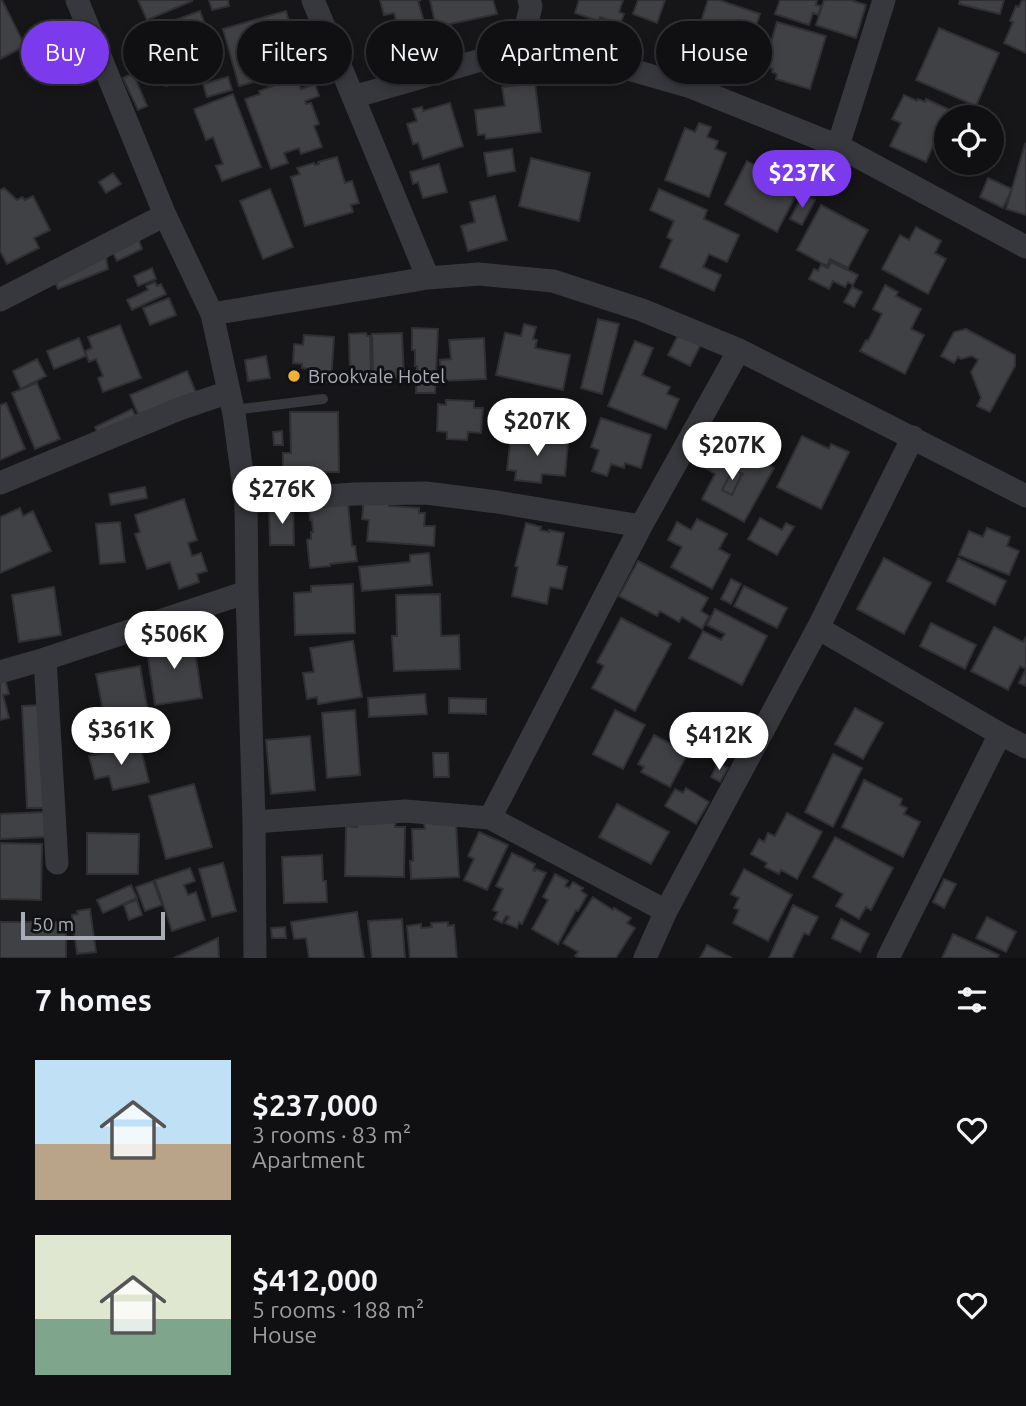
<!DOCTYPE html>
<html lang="en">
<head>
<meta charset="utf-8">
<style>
	body { margin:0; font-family:Ubuntu,sans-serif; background:#1e1e20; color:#f1f3f6; height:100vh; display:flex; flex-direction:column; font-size:26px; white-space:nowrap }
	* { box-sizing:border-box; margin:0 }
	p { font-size:23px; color:#9c9d9f }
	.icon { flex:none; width:38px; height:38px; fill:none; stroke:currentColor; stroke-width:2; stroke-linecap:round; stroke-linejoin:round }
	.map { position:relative; height:958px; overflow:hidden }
	.drawer { display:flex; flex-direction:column; background:#101012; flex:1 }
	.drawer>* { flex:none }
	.top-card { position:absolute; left:21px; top:21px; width:985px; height:63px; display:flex; gap:14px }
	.buttons { position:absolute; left:934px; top:105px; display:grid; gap:14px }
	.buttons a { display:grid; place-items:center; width:70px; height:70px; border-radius:50%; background:#101012; box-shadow:0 4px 10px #0003,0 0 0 2px #303032; font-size:35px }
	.scale { position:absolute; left:21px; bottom:18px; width:144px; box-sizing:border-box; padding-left:7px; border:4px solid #a8adb8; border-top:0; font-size:19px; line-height:24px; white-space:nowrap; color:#a8adb8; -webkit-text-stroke:5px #111113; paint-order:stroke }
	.price { position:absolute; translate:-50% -60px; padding:0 16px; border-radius:24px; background:#fff; color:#222; font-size:23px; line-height:46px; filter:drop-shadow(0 2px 4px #0008) }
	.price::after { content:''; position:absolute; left:50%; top:42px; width:21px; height:16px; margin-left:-10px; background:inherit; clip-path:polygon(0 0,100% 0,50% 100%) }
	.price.active { background:#7c3aed; color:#fff }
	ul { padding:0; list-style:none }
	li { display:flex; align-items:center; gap:21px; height:175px; padding:0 35px }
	li span { display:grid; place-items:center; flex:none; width:196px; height:140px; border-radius:0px; color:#555 }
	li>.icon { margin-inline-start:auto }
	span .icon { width:84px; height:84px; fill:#fffc; stroke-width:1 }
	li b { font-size:30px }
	h2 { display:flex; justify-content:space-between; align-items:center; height:84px; padding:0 35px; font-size:30px }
	.tag { padding:0 24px; border-radius:32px; background:#101012; box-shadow:0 4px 10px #0003,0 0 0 2px #303032; font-size:24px; line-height:63px }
	.tag.active { background:#7c3aed; color:#fff }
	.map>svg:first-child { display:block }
	.building { fill:#404145; stroke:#303034; stroke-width:2; fill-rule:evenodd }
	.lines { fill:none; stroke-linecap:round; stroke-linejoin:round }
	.service { stroke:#37383d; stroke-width:10 }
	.minor { stroke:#37383d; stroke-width:23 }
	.poi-dot { fill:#f2b134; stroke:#111113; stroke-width:2.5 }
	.labels { text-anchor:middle; stroke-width:6; stroke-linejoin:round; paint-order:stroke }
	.poi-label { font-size:19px; fill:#a8adb8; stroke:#111113; text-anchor:start }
</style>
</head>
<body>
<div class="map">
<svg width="1026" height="958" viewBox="0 0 1026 958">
	<rect width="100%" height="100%" fill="#161618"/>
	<path class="building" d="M0,0H2L25,46L0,59Z
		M138,0H192V1L147,20Z
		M209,0H228L229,6L212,10Z
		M380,0H421L418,1L424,22L398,28L394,13L384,15Z
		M430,0H493L497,14L436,27Z
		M579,0H623L619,12L624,14L620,24L600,17L599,21L575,13Z
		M638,0H665L657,23L633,14Z
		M708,0H719L760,14L745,59L735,56L733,62L703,52L705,47L694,43Z
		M780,0H817L816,5L821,6L818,15L813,13L809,25L775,14Z
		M824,0H854L853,1L866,5L856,38L816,25Z
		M960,0H1004L1000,14L959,4Z
		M1022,0H1026V53L1004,43L1013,22L1010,21L1016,6L1019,7Z
		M200,11L218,59L196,67L198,74L166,86L157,62L176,55L174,49L190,44L187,37L157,47L150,29Z
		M286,11L302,69L239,86L223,29Z
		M777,22L826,36L810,89L776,79L777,74L772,72L773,69L764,66Z
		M939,28L999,53L976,106L916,80Z
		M414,31L418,46L404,49L401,35Z
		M133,73L147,106L138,110L123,78Z
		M228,77L232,90L207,97L203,84Z
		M291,79L293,82L298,81L301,89L315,84L319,96L305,101L306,104L311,103L319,124L314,126L322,147L301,154L299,148L284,153L288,163L271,169L245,99L260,94L259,91Z
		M535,83L541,132L486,139L485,134L478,135L475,110L505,106L502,87Z
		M233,94L261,167L222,181L216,166L223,164L213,137L206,140L194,109Z
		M904,95L917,101L918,99L925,102L926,99L965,117H947V144L936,139L926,162L890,146L901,123L892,119Z
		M450,103L463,146L423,159L418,143L413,144L407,124L417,121L413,109L422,107L423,111Z
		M699,123L711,127L707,137L718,141L715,149L726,153L709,197L665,180L685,128L695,132Z
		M1025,144L1026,145V215L1006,209Z
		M512,149L515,171L488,176L484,153Z
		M337,157L345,183L352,181L359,203L351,205L353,212L305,226L291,177L300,174L297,168L314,163L315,165L319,164L318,162Z
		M531,158L590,173L579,221L519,206Z
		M747,161L763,170L768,161L791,173L787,182L799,189L777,232L725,204Z
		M439,164L447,192L423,198L418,182L413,184L410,172Z
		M113,173L121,184L106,193L99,182Z
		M988,178L1012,189L1003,208L980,197Z
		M4,188L17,200L22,197L25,200L33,196L50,230L34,238L39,248L7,264L0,251V190Z
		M270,189L293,247L263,259L240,201Z
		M659,189L707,210L704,219L739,235L727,262L709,254L703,267L721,275L714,291L660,267L672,240L667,237L674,221L650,210Z
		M803,194L815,200L802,225L790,219Z
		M495,196L507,240L468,251L461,226L475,222L470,202Z
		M821,205L868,230L848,268L830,259L827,266L797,250Z
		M916,227L941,241L935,253L946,259L928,294L882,269L900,235L909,240Z
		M138,238L142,249L117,261L112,251Z
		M106,257L108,269L58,289L54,279Z
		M831,262L858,275L853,285L848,282L845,287L833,281L829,289L809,279L814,269L818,271L821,265L828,268Z
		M152,268L156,279L138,286L134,276Z
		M155,282L157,286L161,284L166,294L132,310L127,300L148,290L146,286Z
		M885,285L898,292L896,296L921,309L911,329L924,335L905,374L860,351L866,340L868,341L882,314L873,309Z
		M852,287L862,292L854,307L844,302Z
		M169,298L176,315L150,325L143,308Z
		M598,319L619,324L602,394L581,388Z
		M524,324L536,327L533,339L537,340L535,348L570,355L563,390L496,375L505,333L521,336Z
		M120,325L141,378L103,392L98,378L103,376L96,359L89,362L85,351L92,348L88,337Z
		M412,328L438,329L435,393H416L417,366H415V350H412Z
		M966,329L1015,355V366L990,412L977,406L981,398L971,372L978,360L972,356L961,359L958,357L954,363L941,356L954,332Z
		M366,333L367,336H370L371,377H350L349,334Z
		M402,333L404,378H373L372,334Z
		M679,333L701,344L690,366L668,355Z
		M304,335L334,337L331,383L308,381L309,369L302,368V364L293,363L294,344L303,345Z
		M79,338L86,356L54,369L47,351Z
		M484,338L486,379L441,381L440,360L451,359L449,340Z
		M635,341L653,348L642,375L670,387L667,394L679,399L666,429L608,406Z
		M266,356L270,378L248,381L245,360Z
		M37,359L46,376L21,389L13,371Z
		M187,371L197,395L140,419L130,395Z
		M37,383L60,439L35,449L12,393Z
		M446,400L474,401V408H483L481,433L468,432L467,440L447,439V432L437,431L438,404L446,405Z
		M6,403L25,449L0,460V405Z
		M132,409L137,419L100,437L95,427Z
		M290,412H338L339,472H283V453H291Z
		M601,418L651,435L641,468L625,463L624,468L611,464L607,476L592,471L599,450L591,447Z
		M282,431L283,445H274L273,432Z
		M511,436L568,442L565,476L542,474L541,483L515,480L516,471L507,470Z
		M802,436L829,449L831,444L849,452L821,509L777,487Z
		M719,443L738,454L740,450L774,468L744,522L702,499L715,474L705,468ZM733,469L742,474L732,495L722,490Z
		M733,469L742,474L732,495L722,490Z
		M145,487L147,498L111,505L109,494Z
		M184,499L197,540L188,543L192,556L201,553L207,571L197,574L199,582L179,589L170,562L147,569L135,534L140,532L135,515Z
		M364,499L390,501L389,506L419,508V513H425L424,526H435L434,546L367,541L369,520L362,519Z
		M348,504L352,546H355L357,561L330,564V566L310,568L307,540L311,539V532H313L312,520H310L309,508Z
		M269,506H293L294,545H270Z
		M20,508L23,516L33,511L51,551L0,573V517Z
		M760,518L782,530L786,523L794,527L777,555L748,539Z
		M697,519L727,534L719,549L730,555L712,589L671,567L682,547L668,540L677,522L691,530Z
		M120,522L125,562L100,564L96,524Z
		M526,523L541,527L540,530L549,532V530L564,533L557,565L567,567L562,589L550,587L547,604L512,596L518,567L515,566Z
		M987,528L1010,537L1007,546L1019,551L1009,575L959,555L969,531L983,537Z
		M429,553L432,585L362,591L359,567L410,562V555Z
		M884,558L931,583L904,634L857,609Z
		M958,558L1006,581L995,605L947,581Z
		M638,561L708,598L701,611L709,616L702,629L682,617L679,622L660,611L657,616L619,596Z
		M731,579L741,584L731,604L721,599Z
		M353,584L355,633L295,635L294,593L311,592V586Z
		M744,586L787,608L777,628L734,606Z
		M54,587L61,635L19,642L12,595Z
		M440,594L441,636L459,635L460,669L394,671L392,636H397L396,595Z
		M715,609L767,636L742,685L689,658L703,631L721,640L725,634L707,625Z
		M621,618L671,644L635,711L592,688L604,666L597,662Z
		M931,623L976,645L965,669L920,646Z
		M994,627L1023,642L1026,637V686L1019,683L1026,669L1020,666L1008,690L971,671Z
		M193,638L202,698L155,705L146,644Z
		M353,641L362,697L318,704L317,697L307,699L303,673L314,672L310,648Z
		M140,666L149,718L106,726L96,674Z
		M5,679L9,694L3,695L9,718L0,720V681Z
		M425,694L427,714L369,717L368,698Z
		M449,698L486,699V714L449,713Z
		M40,705L45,808H27L22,706Z
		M855,708L883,723L863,759L835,744Z
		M355,710L360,775L327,778L322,713Z
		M615,710L645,725L623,769L593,754Z
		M122,735L124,746L96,753L93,742Z
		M654,735L688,753L670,787L641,772L644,767L638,764Z
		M310,736L315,790L271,794L266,740Z
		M140,745L149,782L113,790L109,776L95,779L89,756Z
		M433,753H448L449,777H434Z
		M833,754L862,768L833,827L805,812Z
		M718,763L728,768L720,782L711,777Z
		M864,780L902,799L900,805L907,808L904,814L920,822L903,857L842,827Z
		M194,784L212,847L166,859L149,796Z
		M686,788L709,802L696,824L665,806L675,789L683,793Z
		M617,804L669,832L651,864L599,837Z
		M46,812L47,837L0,839V814Z
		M787,813L822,832L797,879L781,870L779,874L765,867L767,863L751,854L759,839L764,842L768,833L775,836Z
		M358,819L395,820V827H405L404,877L345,876L346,826L357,827Z
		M456,822L459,877L411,879L410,861H413L412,829H425L424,823Z
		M479,832L508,845L487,890L464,880L474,859L468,856Z
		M87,833L139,834L138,874H87Z
		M835,837L893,868L871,910L866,907L859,919L836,906L843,894L813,877Z
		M0,843L42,844L41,900L0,899Z
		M512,853L535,864L533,870L535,871L536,869L546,873L522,924L519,922L517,928L505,923L509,917L506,916L502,923L494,919L498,912L493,910L503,889L496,886Z
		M322,855L323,881H326L327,902L284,903L282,857Z
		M223,863L236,911L212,917L199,869Z
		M190,868L195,881L184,885L188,895L196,892L205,920L172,931L155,880Z
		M744,869L792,895L768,941L733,923L739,910L734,908L739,898L731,894Z
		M555,874L568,881L565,886L569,888L573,882L583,888L581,891L587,895L578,911L576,910L558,944L532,929L548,900L543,897Z
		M944,879L956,884L944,908L933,902Z
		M153,881L162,905L145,911L136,887Z
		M131,885L137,898L103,913L97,900Z
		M593,897L613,910L614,908L631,918L627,923L635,928L616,958H579L575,956L578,952L563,943Z
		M137,900L142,915L129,920L124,905Z
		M793,905L818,917L809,935L804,933L792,958H769Z
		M90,909L96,952L77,954L72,915L78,914L77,911Z
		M357,912L364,958H309L306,938L294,939L291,922Z
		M987,917L1016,932L1006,952L976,938Z
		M402,919L405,958H372L368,921Z
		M841,919L869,934L860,952L832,938Z
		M0,922H66V958H0Z
		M448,922V926L454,925L457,958H410L407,926L421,924V928L432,927L431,923Z
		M285,927L286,938H272L271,928Z
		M953,934L999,955L997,958H942Z
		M218,938L219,958H174Z
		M707,945L732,958H700Z"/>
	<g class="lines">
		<path class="service" d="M233,410L323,399"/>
		<path class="minor" d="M77,0L165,215L212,314L234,414L246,502L247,592L254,822L255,958
			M313,0L428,278
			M523,39L531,6L529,0
			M353,97L488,58L523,39L691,87L838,146L1026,247
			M838,146L884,0
			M0,300L165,215
			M212,314L428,278L479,274L553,281L642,310L739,350L1026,496
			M0,483L179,409L229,392
			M246,502L354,494L426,493L497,502L641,526
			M818,628L1000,734L1026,747
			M45,659L57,863
			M0,672L45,659L247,592
			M490,818L641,526L739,350
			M254,822L405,811L490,818L666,911
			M645,958L666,911L818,628L913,437
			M888,958L1000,734"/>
	</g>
	<circle class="poi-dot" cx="294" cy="376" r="7"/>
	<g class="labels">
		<g class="poi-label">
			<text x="308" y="383">Brookvale Hotel</text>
		</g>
	</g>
</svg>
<div class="buttons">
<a><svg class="icon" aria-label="locate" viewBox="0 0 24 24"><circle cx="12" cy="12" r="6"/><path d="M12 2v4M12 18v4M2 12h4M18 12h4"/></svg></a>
</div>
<div class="scale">50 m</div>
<b class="price active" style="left:802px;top:210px">$237K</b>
<b class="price" style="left:537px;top:458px">$207K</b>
<b class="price" style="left:732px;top:482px">$207K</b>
<b class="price" style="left:282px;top:526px">$276K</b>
<b class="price" style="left:174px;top:671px">$506K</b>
<b class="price" style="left:121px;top:767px">$361K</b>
<b class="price" style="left:719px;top:772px">$412K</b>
<div class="top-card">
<a class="tag active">Buy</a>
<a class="tag">Rent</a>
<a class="tag">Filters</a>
<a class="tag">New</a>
<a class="tag">Apartment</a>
<a class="tag">House</a>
</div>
</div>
<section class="drawer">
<h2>7 homes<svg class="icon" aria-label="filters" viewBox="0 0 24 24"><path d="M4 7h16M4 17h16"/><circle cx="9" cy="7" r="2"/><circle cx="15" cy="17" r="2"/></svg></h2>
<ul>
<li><span style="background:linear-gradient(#bfe0f5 60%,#b9a48a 0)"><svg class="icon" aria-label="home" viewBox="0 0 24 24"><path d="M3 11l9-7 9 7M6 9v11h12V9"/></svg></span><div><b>$237,000</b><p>3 rooms · 83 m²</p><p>Apartment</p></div><svg class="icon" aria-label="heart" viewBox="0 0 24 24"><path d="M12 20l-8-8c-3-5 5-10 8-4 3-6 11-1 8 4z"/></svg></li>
<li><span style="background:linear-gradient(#dfe7d0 60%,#7fa58c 0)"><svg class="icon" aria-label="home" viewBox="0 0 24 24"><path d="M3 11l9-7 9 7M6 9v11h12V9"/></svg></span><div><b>$412,000</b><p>5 rooms · 188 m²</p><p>House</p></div><svg class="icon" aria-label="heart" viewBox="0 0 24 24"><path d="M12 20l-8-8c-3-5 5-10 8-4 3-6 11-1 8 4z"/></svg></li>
</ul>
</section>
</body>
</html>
